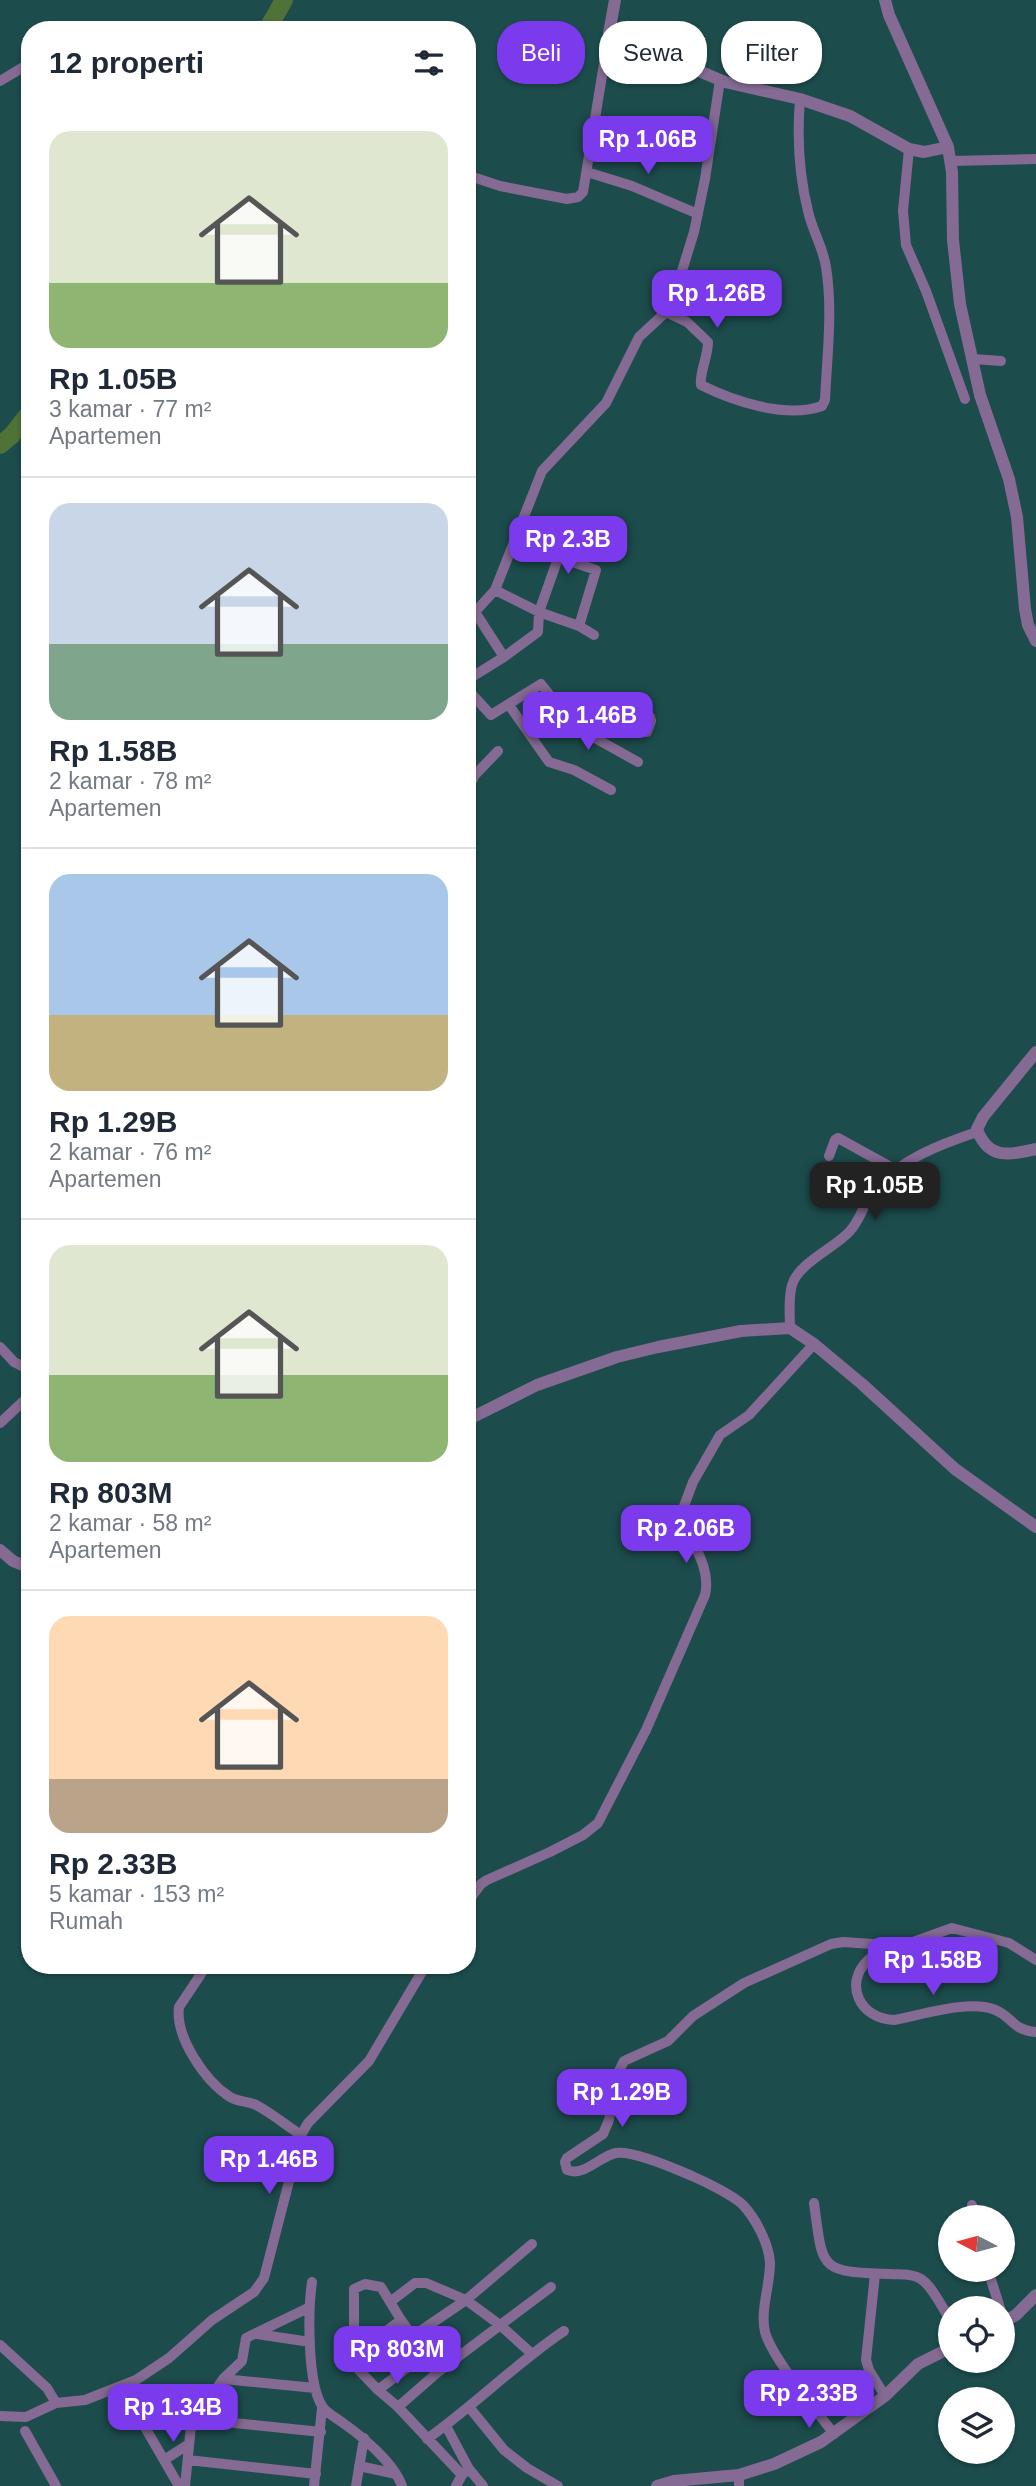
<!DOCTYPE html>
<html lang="id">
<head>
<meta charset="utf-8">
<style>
	body { margin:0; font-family:Helvetica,sans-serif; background:#f2f2f3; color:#1f2937; height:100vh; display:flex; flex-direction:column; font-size:26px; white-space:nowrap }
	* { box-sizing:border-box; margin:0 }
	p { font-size:23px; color:#747a83 }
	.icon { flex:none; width:38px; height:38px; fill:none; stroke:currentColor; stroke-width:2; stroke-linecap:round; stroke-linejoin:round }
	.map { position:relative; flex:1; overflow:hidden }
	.details { position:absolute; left:21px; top:21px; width:455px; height:1953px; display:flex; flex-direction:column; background:#fff; border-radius:28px; box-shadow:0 2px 5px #0004 }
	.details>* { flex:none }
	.banner { position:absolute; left:497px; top:21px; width:434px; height:63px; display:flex; gap:14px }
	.needle { width:46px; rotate:276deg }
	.fabs { position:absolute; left:938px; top:2205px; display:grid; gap:14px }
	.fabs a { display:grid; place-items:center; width:77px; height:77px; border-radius:50%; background:#fff; box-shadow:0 2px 5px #0004; font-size:35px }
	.price { position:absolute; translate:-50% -60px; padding:0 16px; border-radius:14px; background:#7c3aed; color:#fff; font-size:23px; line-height:46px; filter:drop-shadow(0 2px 4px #0008) }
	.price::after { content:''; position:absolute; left:50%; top:42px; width:21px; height:16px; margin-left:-10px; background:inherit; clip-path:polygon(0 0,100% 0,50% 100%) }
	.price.current { background:#222; color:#fff }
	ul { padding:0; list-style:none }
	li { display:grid; align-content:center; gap:14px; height:371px; padding:0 28px }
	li+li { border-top:2px solid #e0e1e3 }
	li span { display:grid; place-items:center; height:217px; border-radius:21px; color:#555 }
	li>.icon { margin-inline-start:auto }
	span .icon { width:126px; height:126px; fill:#fffc; stroke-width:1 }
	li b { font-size:30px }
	h2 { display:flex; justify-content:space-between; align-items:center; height:84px; padding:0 28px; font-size:30px }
	.tag { padding:0 24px; border-radius:28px; background:#fff; box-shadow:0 2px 5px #0004; font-size:24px; line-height:63px }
	.tag.current { background:#7c3aed; color:#fff }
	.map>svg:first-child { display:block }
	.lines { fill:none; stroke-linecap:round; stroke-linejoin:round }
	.river { stroke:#4f7236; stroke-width:18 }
	.minor { stroke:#856a93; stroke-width:10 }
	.tertiary { stroke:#856a93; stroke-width:12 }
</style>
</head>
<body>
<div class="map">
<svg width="1036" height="2486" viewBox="0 0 1036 2486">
	<rect width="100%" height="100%" fill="#1d4c4c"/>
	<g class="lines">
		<path class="river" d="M267,30L284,0
			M0,445L12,435L30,412"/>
		<path class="minor" d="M163,30H192
			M0,81L30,63
			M909,149L903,211L906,245L926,291L965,399
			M951,161L1036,159
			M587,172L632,186L698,214
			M467,175L500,186L567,199L578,197L583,192L609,33
			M666,312L687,322L708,342C708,357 699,374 701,385C733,401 786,419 822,406L825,400C827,356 833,310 826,267C823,247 812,230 808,211C799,175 797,136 800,99
			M973,359L1001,361
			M558,557L596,570L579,626
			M495,590L539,612L579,626L594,635
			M467,617L475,612L495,590L542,471L606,403L639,337L666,312L673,300L694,232L705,179L720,80
			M504,657L538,632L539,612L568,530
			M467,680L504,657L475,612
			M467,689L491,715L541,684L564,713L584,698L591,697L650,717L651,721L647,732
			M509,705L549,762L574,770L611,790
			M564,713L577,728L638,762
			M467,769L473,779L467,785
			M473,777L498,751
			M829,1156L835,1140L838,1138L896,1170
			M790,1328C790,1315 788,1299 792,1285C798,1263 835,1248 850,1231C861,1219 864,1202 875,1189C901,1159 941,1144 977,1132
			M0,1347L14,1362L30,1370
			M0,1423L30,1395
			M467,1903L481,1884L487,1880L550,1852L583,1835L598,1823L646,1730L705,1595C712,1566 689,1541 681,1514L693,1482L720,1435L749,1415L814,1344
			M893,1946C884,1950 874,1954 868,1960C843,1984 860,2019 894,2020C921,2015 968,2000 993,2009C1013,2016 1011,2030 1036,2032
			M207,1965L179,2007C175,2037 205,2081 230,2097C238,2102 248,2101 256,2105C271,2113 286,2125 301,2135
			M814,2203C823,2269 818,2272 889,2274C899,2275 912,2273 921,2279C933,2287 942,2308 950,2319
			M972,2205L974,2217
			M988,2270L1000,2308
			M875,2274L866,2360L869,2370L885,2396
			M312,2282C308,2310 307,2382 322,2406C326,2413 337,2418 343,2423C363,2437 394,2463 402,2486
			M390,2302L415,2283H426L466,2300L500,2325L531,2353
			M257,2334L310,2342
			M413,2336L466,2300L532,2244
			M0,2345L47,2388L56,2403
			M354,2355L401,2320
			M438,2372L401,2320L381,2287L365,2284L354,2289V2349L358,2369L378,2390L398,2407L462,2475L469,2469
			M223,2379L315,2388
			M378,2390L425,2354
			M398,2407L438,2372L551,2287
			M469,2407L504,2450L527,2468L558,2486
			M0,2416L26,2417L56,2403L85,2400L136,2380L169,2358L212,2320L254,2292L264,2278L301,2135L308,2123L369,2061L426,1965
			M139,2417L179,2486
			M195,2419L223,2379L242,2361L246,2338L308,2308
			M446,2426L469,2469L483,2486
			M25,2431L56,2486
			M834,2434C816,2410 772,2358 765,2332C760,2310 770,2286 770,2263C769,2244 756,2219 743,2205C734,2196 706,2182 692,2176C676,2169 633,2150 616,2153C600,2156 584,2177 567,2170L565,2162L567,2158L603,2134L609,2120L616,2077L624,2061L668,2041L693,2016L744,1983L831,1944L843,1942L902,1946L952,1928L1009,1943L1036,1960
			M427,2439C475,2405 515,2364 564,2331
			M164,2460L189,2444
			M188,2460L316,2474
			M359,2466L396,2474
			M739,2475V2486
			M185,2486L191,2426L195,2419L321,2432
			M314,2486L322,2408
			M356,2486L364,2438
			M456,2486L462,2475"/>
		<path class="tertiary" d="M615,0L609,33L725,82L800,99L850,116L909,149L924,152L948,147
			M885,0L889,15L948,147L952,172L953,240L960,304L980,395L1009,479L1017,517L1025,609L1028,625L1036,641
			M1036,1052L983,1117L977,1129C988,1160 1009,1155 1036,1149
			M467,1420L537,1385L617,1357L658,1347L741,1331L790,1328L814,1344L862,1384L955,1469L1036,1527
			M0,1550L13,1561L30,1568
			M1003,2322L1016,2315L1036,2295
			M657,2486L674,2481L739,2475L774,2464L821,2442L885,2396L918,2364L950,2348"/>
	</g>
</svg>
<div class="fabs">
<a><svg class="needle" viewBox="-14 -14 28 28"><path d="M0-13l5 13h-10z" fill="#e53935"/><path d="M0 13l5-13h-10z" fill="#747a83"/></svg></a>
<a><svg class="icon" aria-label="locate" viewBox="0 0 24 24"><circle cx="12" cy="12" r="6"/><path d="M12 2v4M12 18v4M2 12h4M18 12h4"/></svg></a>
<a><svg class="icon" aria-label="layers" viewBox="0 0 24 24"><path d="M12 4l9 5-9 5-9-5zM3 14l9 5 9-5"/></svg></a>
</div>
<b class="price" style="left:648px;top:176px">Rp 1.06B</b>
<b class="price" style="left:717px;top:330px">Rp 1.26B</b>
<b class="price" style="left:568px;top:576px">Rp 2.3B</b>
<b class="price" style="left:588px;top:752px">Rp 1.46B</b>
<b class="price current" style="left:875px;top:1222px">Rp 1.05B</b>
<b class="price" style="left:686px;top:1565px">Rp 2.06B</b>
<b class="price" style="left:933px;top:1997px">Rp 1.58B</b>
<b class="price" style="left:622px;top:2129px">Rp 1.29B</b>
<b class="price" style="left:269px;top:2196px">Rp 1.46B</b>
<b class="price" style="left:397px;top:2386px">Rp 803M</b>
<b class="price" style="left:809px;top:2430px">Rp 2.33B</b>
<b class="price" style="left:173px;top:2444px">Rp 1.34B</b>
<div class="banner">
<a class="tag current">Beli</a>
<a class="tag">Sewa</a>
<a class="tag">Filter</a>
</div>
<section class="details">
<h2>12 properti<svg class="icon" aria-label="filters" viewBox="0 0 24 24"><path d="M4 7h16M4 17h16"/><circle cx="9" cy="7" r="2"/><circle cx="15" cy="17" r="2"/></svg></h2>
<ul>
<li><span style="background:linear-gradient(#dfe7d0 70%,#8fb573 0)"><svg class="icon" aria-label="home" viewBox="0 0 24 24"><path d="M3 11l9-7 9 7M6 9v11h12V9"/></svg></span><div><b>Rp 1.05B</b><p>3 kamar · 77 m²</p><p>Apartemen</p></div></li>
<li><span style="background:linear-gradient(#c9d6e8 65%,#7fa58c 0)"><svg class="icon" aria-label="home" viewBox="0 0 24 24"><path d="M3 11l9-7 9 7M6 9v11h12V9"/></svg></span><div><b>Rp 1.58B</b><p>2 kamar · 78 m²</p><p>Apartemen</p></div></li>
<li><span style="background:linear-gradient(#a9c7e8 65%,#c2b280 0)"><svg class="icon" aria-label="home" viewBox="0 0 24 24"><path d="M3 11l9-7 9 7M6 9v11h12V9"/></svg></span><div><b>Rp 1.29B</b><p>2 kamar · 76 m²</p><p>Apartemen</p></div></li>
<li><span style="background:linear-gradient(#dfe7d0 60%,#8fb573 0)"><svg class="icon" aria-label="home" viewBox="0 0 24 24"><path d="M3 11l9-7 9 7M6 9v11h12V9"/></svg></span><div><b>Rp 803M</b><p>2 kamar · 58 m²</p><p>Apartemen</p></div></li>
<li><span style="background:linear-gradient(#ffd9b3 75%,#b9a48a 0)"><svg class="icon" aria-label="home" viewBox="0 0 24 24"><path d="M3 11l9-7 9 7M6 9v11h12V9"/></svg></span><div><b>Rp 2.33B</b><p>5 kamar · 153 m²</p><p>Rumah</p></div></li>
</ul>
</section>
</div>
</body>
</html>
